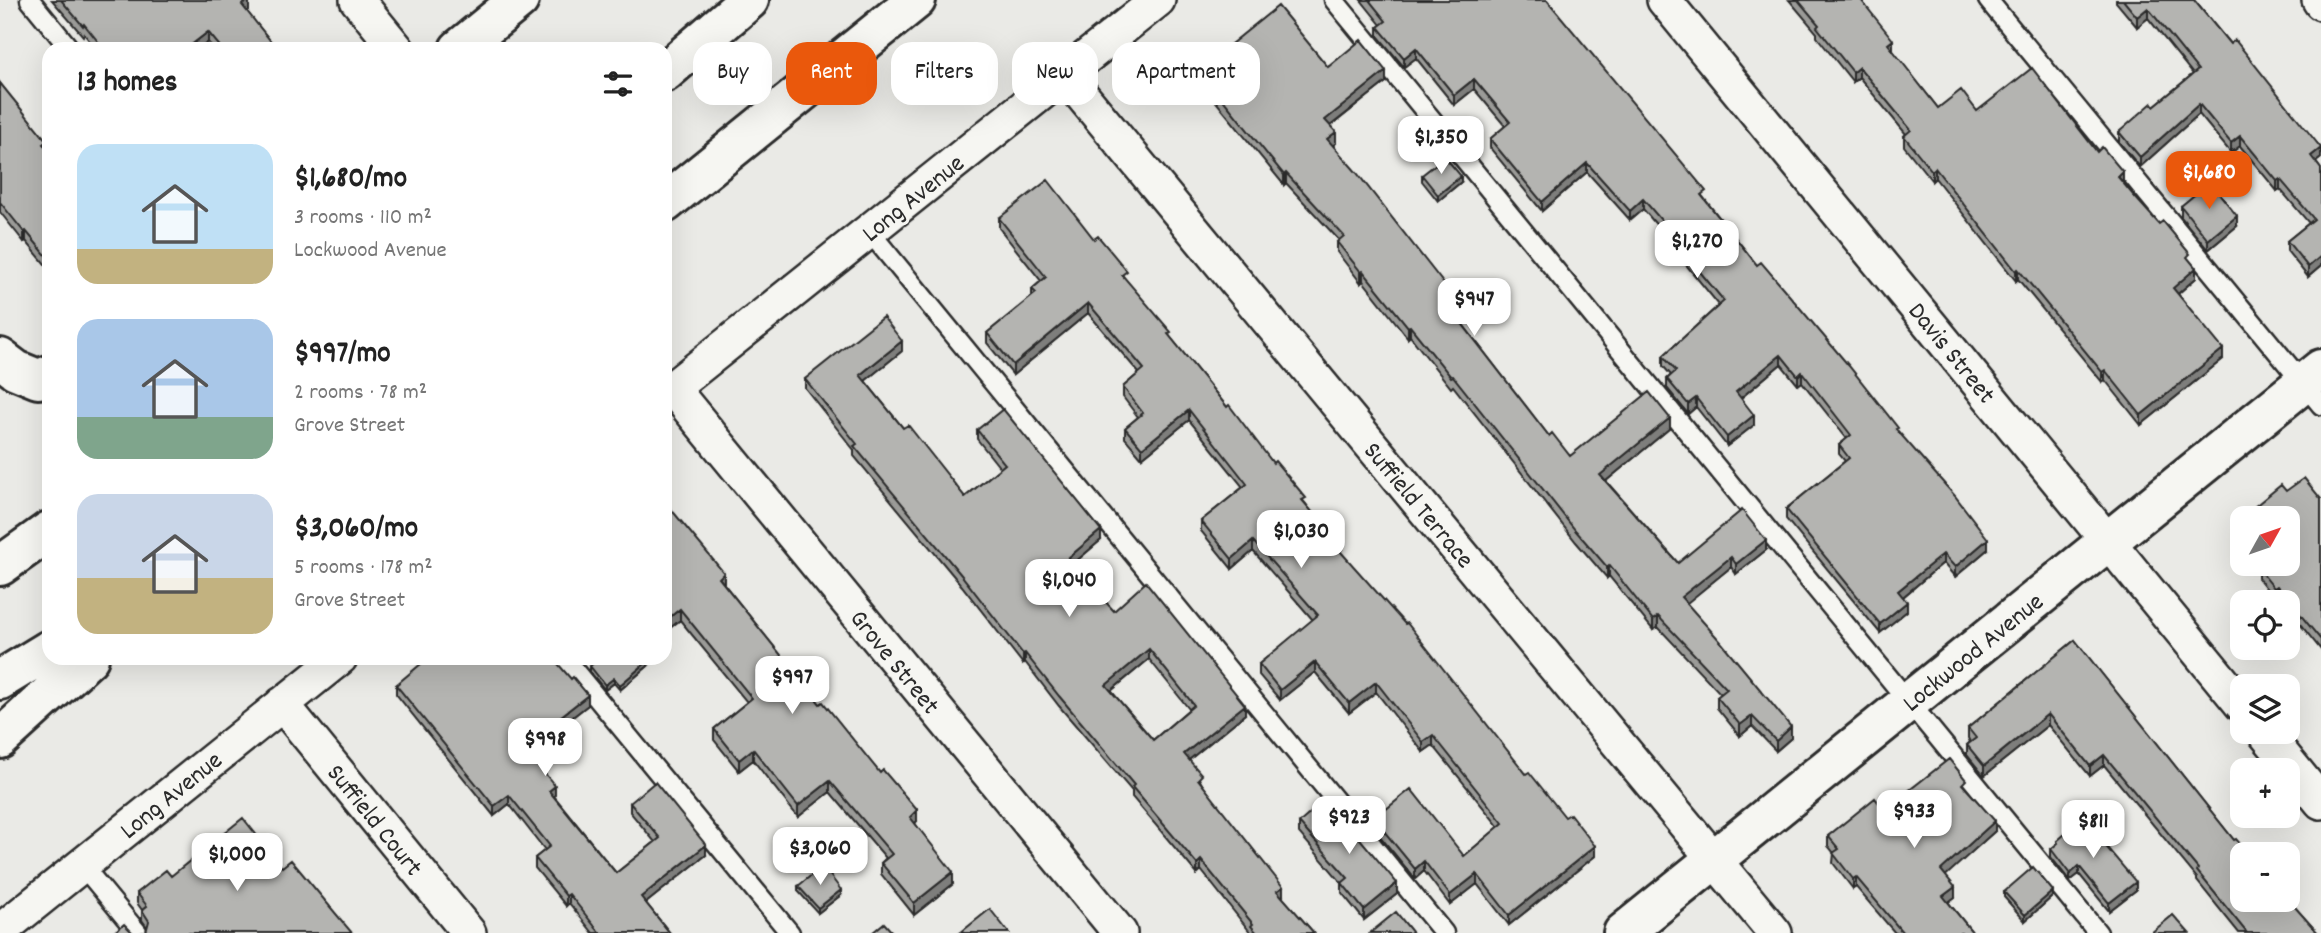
<!DOCTYPE html>
<html lang="en">
<head>
<meta charset="utf-8">
<style>
	body { margin:0; font-family:Dekko,sans-serif; background:#f2f2f2; color:#222; height:100vh; display:flex; flex-direction:column; font-size:26px; white-space:nowrap }
	* { box-sizing:border-box; margin:0 }
	p { font-size:23px; color:#767676 }
	.icon { flex:none; width:38px; height:38px; fill:none; stroke:currentColor; stroke-width:2; stroke-linecap:round; stroke-linejoin:round }
	.map { position:relative; flex:1; overflow:hidden }
	.side { position:absolute; left:42px; top:42px; width:630px; height:623px; display:flex; flex-direction:column; background:#fff; border-radius:21px; box-shadow:0 7px 28px #0002 }
	.side>* { flex:none }
	.banner { position:absolute; left:693px; top:42px; width:665px; height:63px; display:flex; gap:14px }
	.needle { width:46px; rotate:50deg }
	.controls { position:absolute; left:2230px; top:506px; display:grid; gap:14px }
	.controls a { display:grid; place-items:center; width:70px; height:70px; border-radius:14px; background:#fff; box-shadow:0 7px 28px #0002; font-size:35px }
	.price { position:absolute; translate:-50% -60px; padding:0 16px; border-radius:14px; background:#fff; color:#222; font-size:23px; line-height:46px; filter:drop-shadow(0 2px 4px #0008) }
	.price::after { content:''; position:absolute; left:50%; top:42px; width:21px; height:16px; margin-left:-10px; background:inherit; clip-path:polygon(0 0,100% 0,50% 100%) }
	.price.current { background:#ea580c; color:#fff }
	ul { padding:0; list-style:none }
	li { display:flex; align-items:center; gap:21px; height:175px; padding:0 35px }
	li span { display:grid; place-items:center; flex:none; width:196px; height:140px; border-radius:21px; color:#555 }
	li>.icon { margin-inline-start:auto }
	span .icon { width:84px; height:84px; fill:#fffc; stroke-width:1 }
	li b { font-size:30px }
	h2 { display:flex; justify-content:space-between; align-items:center; height:84px; padding:0 35px; font-size:30px }
	.chip { padding:0 24px; border-radius:21px; background:#fff; box-shadow:0 7px 28px #0002; font-size:24px; line-height:63px }
	.chip.current { background:#ea580c; color:#fff }
	.map>svg:first-child { display:block }
	.lines { fill:none; stroke-linecap:round; stroke-linejoin:round }
	.service-casing { stroke:#2b2b2b; stroke-width:23 }
	.minor-casing { stroke:#2b2b2b; stroke-width:38 }
	.tertiary-casing { stroke:#2b2b2b; stroke-width:44 }
	.motorway-casing { stroke:#2b2b2b; stroke-width:44 }
	.service { stroke:#f6f6f2; stroke-width:18 }
	.minor { stroke:#f6f6f2; stroke-width:33 }
	.tertiary { stroke:#f6f6f2; stroke-width:38 }
	.motorway { stroke:#f6f6f2; stroke-width:38 }
	.wall { fill:#9b9b98; stroke:#2b2b2b; stroke-width:2; fill-rule:evenodd }
	.shaded-wall { fill:#7e7e7c; stroke:#2b2b2b; stroke-width:2 }
	.building { fill:#b4b4b1; stroke:#2b2b2b; stroke-width:2; fill-rule:evenodd }
	.labels { text-anchor:middle; stroke-width:6; stroke-linejoin:round; paint-order:stroke }
	.street-label { font-size:26px; fill:#2b2b2b; stroke:#f6f6f2 }
</style>
</head>
<body>
<div class="map">
<svg width="2321" height="933" viewBox="0 0 2321 933">
	<rect width="100%" height="100%" fill="#eaeae6"/>
	<filter id="ink" filterUnits="userSpaceOnUse"><feTurbulence type="fractalNoise" baseFrequency=".0143" numOctaves="2"/><feDisplacementMap in="SourceGraphic" scale="14" xChannelSelector="R" yChannelSelector="G"/><feConvolveMatrix kernelMatrix="1 2 1 2 8 2 1 2 1" color-interpolation-filters="sRGB"/></filter>
	<g filter="url(#ink)">
		<g class="lines">
			<g class="service-casing">
				<path id="service" d="M30,0L70,49
					M1334,0L2098,933
					M1988,0L2321,405
					M869,231L1444,933
					M564,658L790,933
					M82,865L138,933"/>
			</g>
			<g class="minor-casing">
				<path id="minor" d="M357,0L397,49
					M1664,0L2242,705
					M2319,0L2321,3
					M1065,75L1775,933
					M672,388L1120,933
					M665,394L1158,0
					M282,704L469,933
					M2264,732L2321,802
					M0,931L340,658"/>
			</g>
			<g class="tertiary-casing">
				<path id="tertiary" d="M459,49L519,0
					M0,358L16,370L38,379L49,375
					M1623,933L2321,369"/>
			</g>
			<g class="motorway-casing">
				<path id="motorway" d="M665,72L749,0
					M665,203L916,0
					M0,566L49,531
					M0,680L49,650
					M0,739L89,658"/>
			</g>
			<use href="#service" class="service"/>
			<use href="#minor" class="minor"/>
			<use href="#tertiary" class="tertiary"/>
			<use href="#motorway" class="motorway"/>
		</g>
		<path class="wall" d="M52,0H249V10L247,12L277,49H214L208,42L199,49H96L84,34L83,36Z
			M1361,0H1547L1757,265L1898,432L1988,549L1955,577L1943,563L1903,597L1907,611L1880,633L1786,519V509L1845,461L1839,454V445L1847,439L1802,382L1798,385L1781,364L1741,398L1754,425L1727,446L1696,407L1688,414L1667,388V379L1671,375L1663,366V356L1719,305L1682,260V255L1643,209L1630,220L1587,172L1542,211L1490,148V139L1505,126L1474,89L1454,105L1416,58L1404,67L1378,36V27L1381,25Z
			M1789,0H1861L1892,50L1938,108L1977,111L2097,152L2190,262L2196,278L2178,294L2223,359L2141,425L2105,380L2102,382L2018,279L2016,281L1935,178L1932,181L1904,146V136L1906,134L1859,77L1853,82L1817,37V33Z
			M2116,0H2194L2230,44L2321,148V158L2316,162L2321,169V266L2308,277L2287,251V241L2309,223L2280,189L2277,191L2240,146L2231,153L2199,114L2140,167L2119,142V132L2154,106L2193,74L2148,18L2137,27L2116,2Z
			M1328,67L1386,82L1331,126L1336,143L1333,145L1451,303L1448,305L1549,436L1570,456L1670,428L1606,481L1678,563L1766,550L1736,574L1731,567L1686,603L1791,738L1776,751L1752,726L1740,736L1717,708V697L1721,694L1658,627L1653,630L1609,576L1607,578L1576,542L1453,386L1451,388L1410,336L1408,338L1363,281L1361,283L1337,252V242L1339,240L1286,183L1284,185L1199,81V70Z
			M0,83L49,151V269L26,241L24,242L0,212Z
			M1422,175L1461,182L1438,201L1422,181Z
			M2181,206L2237,226L2208,250L2181,217Z
			M999,218L1094,239L1171,338L1306,504L1343,556L1595,856L1509,925L1477,884L1450,905L1424,871L1415,879L1374,829V819L1464,856L1499,827L1433,745L1423,752L1376,692L1349,713L1315,672L1280,700L1259,675V664L1313,620L1253,551L1232,569L1201,531V521L1243,487L1189,420L1142,458L1125,438V428L1138,417L1123,397V387L1139,373L1088,313L1013,375L987,343V333L1032,297V289L1041,281L999,228Z
			M902,351L865,381L903,428L965,497L1000,468L977,439V430L1101,540L1073,564L1102,600L1114,611L1245,714L1189,760L1202,784L1283,896L1282,897L1314,933H1251L1201,870L1197,874L1132,797V791L1059,706L1025,662L1023,664L962,586L854,456V450L805,388V379ZM1149,659L1189,709L1153,740L1111,691Z
			M2286,491L2321,499V650L2287,608V602H2282L2277,595L2274,598L2258,578V568L2287,564L2242,518V536L2237,531V521Z
			M665,502L724,584L820,704L917,821L915,823L953,884L914,915L881,874V863L886,858L830,792L798,817L753,760L739,771L714,740V729L747,702L680,620L665,632Z
			M2075,640L2234,840L2318,933H2239L2197,881V878L2104,765L2090,776L2048,725L1984,776L1967,755V745L1970,742L1968,738V728Z
			M590,666H648L620,690L614,683L605,690L590,672Z
			M396,685L588,705L528,752L555,795L554,796L616,873L655,842L630,812V803L706,855L646,903L670,933H593L569,903L566,906L535,868V858L545,850L509,804L494,816L396,694Z
			M1966,789L1995,831L1945,875L1955,897L1948,902L1973,933H1895L1856,887L1853,889L1833,863L1834,853L1828,846V836L1884,810Z
			M1299,823L1397,894L1364,920L1342,893V883L1299,833Z
			M2057,841L2106,847L2136,890L2109,911L2079,874L2070,881L2051,857V849L2057,844Z
			M282,867L352,933L146,932L147,927L142,920V910L137,903V893L171,876Z
			M798,886L841,895L818,913L798,891Z
			M2004,892L2053,896L2025,921L2004,897Z"/>
		<path class="shaded-wall" d="M249,0V10L242,16V5Z
			M2148,8V18L2137,27V17Z
			M208,32V42L199,49H186Z
			M1893,40V50L1888,54V44Z
			M1416,48V58L1404,67V58Z
			M1859,67V77L1853,82V72Z
			M1386,71V82L1325,130V120Z
			M1474,79V89L1454,105V95Z
			M2199,104V114L2140,167V157Z
			M1336,132V143L1327,150V139Z
			M2240,136V146L2231,153V143Z
			M2321,148V158L2311,166V156Z
			M1587,163V172L1542,211V202Z
			M1935,168V178L1932,181V171Z
			M2123,172V182L2118,177Z
			M1286,173V183L1284,185V175Z
			M1461,176V182L1438,201V195Z
			M2280,179V189L2277,191V181Z
			M1643,199V209L1630,220V211Z
			M2237,216V226L2208,250V240Z
			M26,231V241L24,242V232Z
			M2321,256V266L2308,277V267Z
			M2196,268V278L2173,298V288Z
			M2018,269V279L2016,281V271Z
			M1363,271V281L1361,283V272Z
			M1451,293V303L1443,309V299Z
			M1088,303V313L1013,375V365Z
			M1410,326V336L1408,338V327Z
			M902,341V351L860,385V375Z
			M2223,349V359L2141,425V415Z
			M1781,355V364L1736,402V392Z
			M2105,370V380L2102,382V372Z
			M1802,372V382L1798,385V376Z
			M1696,398V407L1688,414V404Z
			M1189,410V420L1142,458V448Z
			M1754,415V425L1727,446V437Z
			M1670,418V428L1600,486V475Z
			M1101,530V540L1068,568V558Z
			M1988,539V549L1955,577V567Z
			M1766,540V550L1736,574V564Z
			M1253,541V551L1232,569V559Z
			M1943,554V563L1898,601V591Z
			M1731,557V567L1681,608V597Z
			M1609,565V576L1607,578V567Z
			M724,573V584L719,578Z
			M2277,586V595L2274,598V588Z
			M1907,602V611L1880,633V624Z
			M680,609V620L665,632V621Z
			M1658,616V627L1653,630V620Z
			M1149,649V659L1106,695V685Z
			M1025,653V662L1023,664V654Z
			M648,661V666L620,690V685Z
			M1315,662V672L1280,700V690Z
			M614,678V683L605,690V685Z
			M1376,682V692L1349,713V703Z
			M588,695V705L523,756V746Z
			M1245,705V714L1184,764V754Z
			M2048,714V725L1984,776V766Z
			M1752,716V726L1740,736V725Z
			M1791,727V738L1776,751V741Z
			M1433,735V745L1423,752V742Z
			M753,749V760L739,771V760Z
			M2104,755V765L2090,776V766Z
			M830,781V792L798,817V806Z
			M555,786V795L549,800V791Z
			M509,795V804L494,816V806Z
			M917,810V821L910,828V817Z
			M1995,821V831L1941,880V870Z
			M706,845V855L641,907V897Z
			M1595,846V856L1509,925V915Z
			M1201,860V870L1197,874V864Z
			M1424,861V871L1415,879V869Z
			M2079,866V874L2070,881V874Z
			M953,872V884L914,915V903Z
			M1477,874V884L1450,905V895Z
			M1856,877V887L1853,889V879Z
			M2136,882V890L2109,911V903Z
			M1397,883V894L1364,920V910Z
			M1283,887V896L1277,901V891Z
			M1955,887V897L1943,906V896Z
			M841,890V895L818,913V908Z
			M2053,891V896L2025,921V915Z
			M569,894V903L566,906V896Z"/>
		<path class="building" d="M61,0H249L242,5L277,49H222L208,32L186,49H104L84,24L83,26Z
			M1369,0H1547L1706,191L1701,195L1757,265L1761,262L1849,366L1898,428L1896,429L1955,496L1988,539L1955,567L1943,554L1898,591L1907,602L1880,624L1786,509L1849,458L1839,445L1851,435L1802,372L1798,376L1781,355L1736,392L1754,415L1727,437L1696,398L1688,404L1667,379L1676,371L1663,356L1724,301L1682,250L1685,248L1643,199L1630,211L1587,163L1542,202L1490,139L1510,122L1474,79L1454,95L1416,48L1404,58L1378,27L1386,21Z
			M1798,0H1861L1893,40L1888,44L1938,108L1961,90L1977,111L2032,68L2097,152L2102,147L2123,172L2118,177L2134,196L2159,224L2163,221L2190,254L2187,257L2196,268L2173,288L2223,349L2141,415L2105,370L2102,372L2018,269L2016,271L1935,168L1932,171L1904,136L1911,130L1859,67L1853,72L1817,27L1819,25Z
			M2123,0H2194L2230,44L2235,40L2321,148L2311,156L2321,169V256L2308,267L2287,241L2314,219L2280,179L2277,181L2240,136L2231,143L2199,104L2140,157L2119,132L2152,103L2154,106L2198,70L2148,8L2137,17Z
			M1278,6L1328,67L1361,40L1386,71L1325,120L1336,132L1327,139L1357,173L1451,293L1443,299L1549,436L1552,433L1570,456L1649,392L1670,418L1600,475L1678,563L1742,510L1766,540L1736,564L1731,557L1681,597L1721,642L1791,727L1776,741L1752,716L1740,725L1717,697L1727,689L1658,616L1653,620L1609,565L1607,567L1576,531L1453,376L1451,377L1410,326L1408,327L1363,271L1361,272L1337,242L1344,236L1286,173L1284,175L1199,70Z
			M0,83L47,141L43,144L49,151V259L26,231L24,232L0,202Z
			M1445,157L1461,176L1438,195L1422,175Z
			M1048,180L1094,239L1098,236L1127,271L1122,275L1171,332L1168,334L1227,407L1229,405L1273,463L1275,461L1306,498L1302,500L1343,548L1340,551L1405,624L1407,623L1526,774L1529,772L1565,817L1570,814L1595,846L1509,915L1477,874L1450,895L1424,861L1415,869L1374,819L1411,789L1464,856L1503,823L1433,735L1423,742L1376,682L1349,703L1315,662L1280,690L1259,664L1318,615L1253,541L1232,559L1201,521L1247,484L1189,410L1142,448L1125,428L1143,413L1123,387L1144,369L1088,303L1013,365L987,333L1036,293L1032,289L1046,277L999,218Z
			M2210,182L2237,216L2208,240L2181,206Z
			M883,317L902,341L860,375L903,428L908,425L965,497L1005,464L977,430L1003,409L1101,530L1068,558L1102,600L1103,599L1114,611L1146,582L1245,705L1184,754L1202,775L1198,779L1283,887L1277,891L1314,933H1257L1251,926L1253,924L1201,860L1197,864L1132,787L1134,785L1059,696L1025,653L1023,654L962,576L854,446L857,444L805,379ZM1149,649L1194,705L1153,740L1106,685Z
			M2304,478L2321,499V640L2277,586L2274,588L2258,568L2263,564H2287V518H2242V527L2237,521L2281,485L2286,491Z
			M665,502L724,573L719,578L820,704L823,702L880,773L883,770L917,810L910,817L953,872L914,903L881,863L892,854L830,781L798,806L753,749L739,760L714,729L752,698L680,609L665,621Z
			M2075,640L2234,840L2236,839L2249,854H2242V900H2287V898L2318,933H2247L2197,871L2198,869L2104,755L2090,766L2048,714L1984,766L1967,745L1976,738L1968,728Z
			M428,658H553L571,679L573,677L588,695L523,746L555,786L549,791L616,873L660,838L630,803L655,782L706,845L641,897L670,933H600L569,894L566,896L535,858L550,846L509,795L494,806L396,685Z
			M600,658H645L648,661L620,685L614,678L605,685L590,666Z
			M1949,759L1966,780L1962,784L1995,821L1941,870L1955,887L1943,896L1973,933H1903L1856,877L1853,879L1833,853L1839,849L1828,836L1875,798L1884,810Z
			M1324,801L1354,836L1356,834L1397,883L1364,910L1342,883L1348,878L1299,823Z
			M2085,816L2106,841L2103,843L2136,882L2109,903L2079,866L2070,874L2051,849L2058,843L2057,841Z
			M243,818L282,867L291,860L352,933H140L146,932L149,921L142,910L147,906L137,893L166,870L171,876Z
			M823,866L841,890L818,908L798,886Z
			M2033,867L2053,891L2025,915L2004,892Z
			M990,909L1009,933H960Z
			M1396,912L1413,933H1370Z
			M2173,915L2189,933H2151Z
			M884,923L893,933H872Z
			M124,924L133,933H113Z"/>
	</g>
	<g class="labels">
		<g class="street-label">
			<text transform="translate(912 197) rotate(-39)" y="9">Long Avenue</text>
			<text transform="translate(1953 352) rotate(51)" y="9">Davis Street</text>
			<text transform="translate(1420 504) rotate(50)" y="9">Suffield Terrace</text>
			<text transform="translate(1972 651) rotate(-39)" y="9">Lockwood Avenue</text>
			<text transform="translate(896 661) rotate(51)" y="9">Grove Street</text>
			<text transform="translate(170 794) rotate(-39)" y="9">Long Avenue</text>
			<text transform="translate(376 819) rotate(51)" y="9">Suffield Court</text>
		</g>
	</g>
</svg>
<div class="controls">
<a><svg class="needle" viewBox="-14 -14 28 28"><path d="M0-13l5 13h-10z" fill="#e53935"/><path d="M0 13l5-13h-10z" fill="#767676"/></svg></a>
<a><svg class="icon" aria-label="locate" viewBox="0 0 24 24"><circle cx="12" cy="12" r="6"/><path d="M12 2v4M12 18v4M2 12h4M18 12h4"/></svg></a>
<a><svg class="icon" aria-label="layers" viewBox="0 0 24 24"><path d="M12 4l9 5-9 5-9-5zM3 14l9 5 9-5"/></svg></a>
<a>+</a>
<a>−</a>
</div>
<b class="price" style="left:1441px;top:176px">$1,350</b>
<b class="price current" style="left:2209px;top:211px">$1,680</b>
<b class="price" style="left:1697px;top:280px">$1,270</b>
<b class="price" style="left:1474px;top:338px">$947</b>
<b class="price" style="left:1301px;top:570px">$1,030</b>
<b class="price" style="left:1069px;top:619px">$1,040</b>
<b class="price" style="left:792px;top:716px">$997</b>
<b class="price" style="left:545px;top:778px">$998</b>
<b class="price" style="left:1914px;top:850px">$933</b>
<b class="price" style="left:1349px;top:856px">$923</b>
<b class="price" style="left:2093px;top:860px">$811</b>
<b class="price" style="left:820px;top:887px">$3,060</b>
<b class="price" style="left:237px;top:893px">$1,000</b>
<div class="banner">
<a class="chip">Buy</a>
<a class="chip current">Rent</a>
<a class="chip">Filters</a>
<a class="chip">New</a>
<a class="chip">Apartment</a>
</div>
<section class="side">
<h2>13 homes<svg class="icon" aria-label="filters" viewBox="0 0 24 24"><path d="M4 7h16M4 17h16"/><circle cx="9" cy="7" r="2"/><circle cx="15" cy="17" r="2"/></svg></h2>
<ul>
<li><span style="background:linear-gradient(#bfe0f5 75%,#c2b280 0)"><svg class="icon" aria-label="home" viewBox="0 0 24 24"><path d="M3 11l9-7 9 7M6 9v11h12V9"/></svg></span><div><b>$1,680/mo</b><p>3 rooms · 110 m²</p><p>Lockwood Avenue</p></div></li>
<li><span style="background:linear-gradient(#a9c7e8 70%,#7fa58c 0)"><svg class="icon" aria-label="home" viewBox="0 0 24 24"><path d="M3 11l9-7 9 7M6 9v11h12V9"/></svg></span><div><b>$997/mo</b><p>2 rooms · 78 m²</p><p>Grove Street</p></div></li>
<li><span style="background:linear-gradient(#c9d6e8 60%,#c2b280 0)"><svg class="icon" aria-label="home" viewBox="0 0 24 24"><path d="M3 11l9-7 9 7M6 9v11h12V9"/></svg></span><div><b>$3,060/mo</b><p>5 rooms · 178 m²</p><p>Grove Street</p></div></li>
</ul>
</section>
</div>
</body>
</html>
